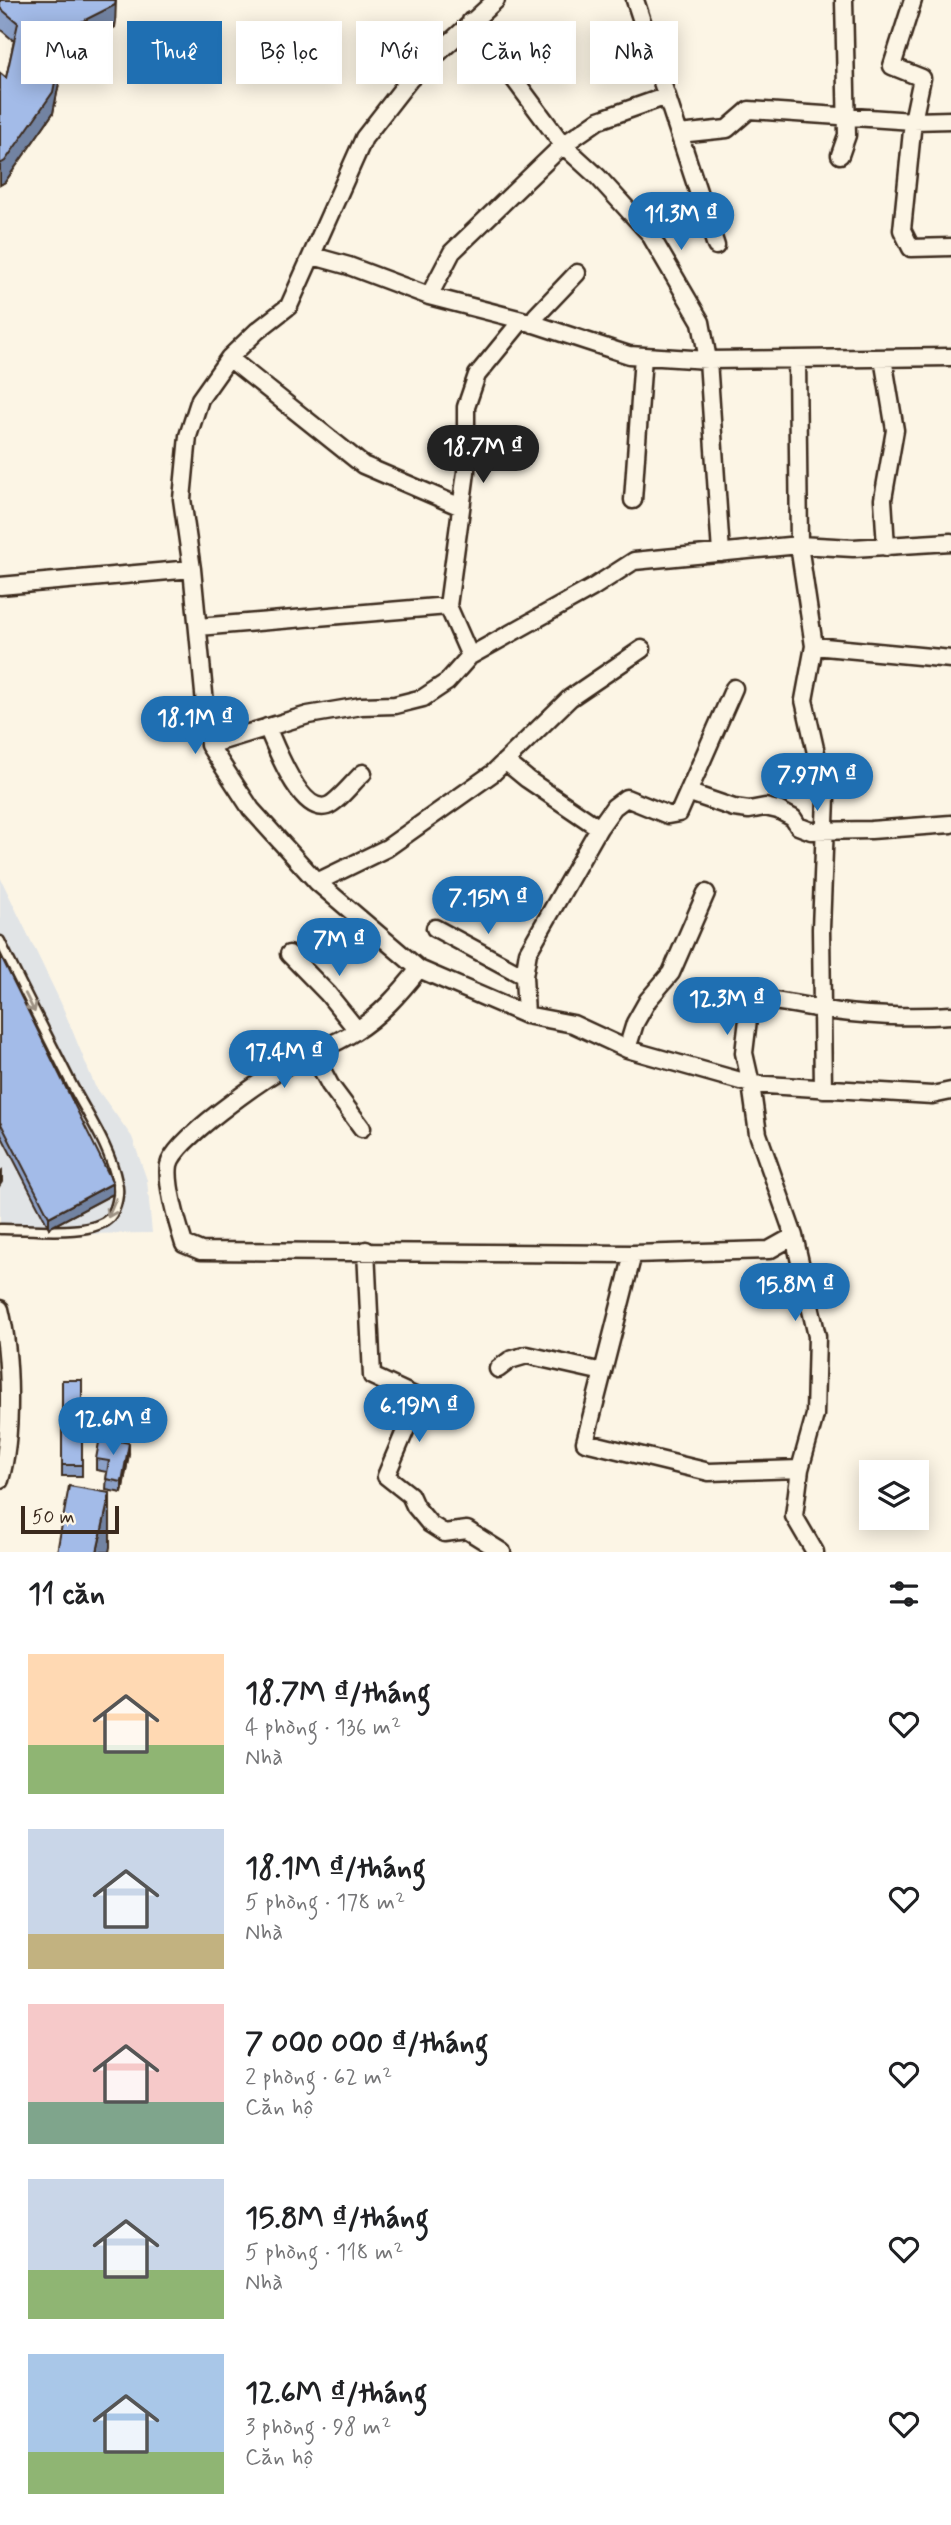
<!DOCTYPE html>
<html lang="vi">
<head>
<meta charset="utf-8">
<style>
	body { margin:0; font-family:Mynerve,sans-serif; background:#f6f6f6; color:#202124; height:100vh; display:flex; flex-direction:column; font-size:26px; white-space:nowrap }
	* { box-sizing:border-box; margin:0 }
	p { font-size:23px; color:#757577 }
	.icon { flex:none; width:38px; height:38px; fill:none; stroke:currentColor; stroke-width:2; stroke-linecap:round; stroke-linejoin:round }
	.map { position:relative; height:1552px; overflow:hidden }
	.side { display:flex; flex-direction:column; background:#fff; flex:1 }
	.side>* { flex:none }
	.top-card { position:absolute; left:21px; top:21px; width:910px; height:63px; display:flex; gap:14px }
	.controls { position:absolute; left:859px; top:1460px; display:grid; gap:14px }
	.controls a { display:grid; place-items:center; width:70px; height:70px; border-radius:0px; background:#fff; box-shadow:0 4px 18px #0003; font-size:35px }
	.scale { position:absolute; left:21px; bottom:18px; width:98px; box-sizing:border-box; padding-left:7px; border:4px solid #3b2a1e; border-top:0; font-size:19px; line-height:24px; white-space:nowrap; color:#3b2a1e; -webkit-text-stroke:5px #fcf5e5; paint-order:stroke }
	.price { position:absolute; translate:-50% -60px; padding:0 16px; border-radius:24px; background:#1f6fb2; color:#fff; font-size:23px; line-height:46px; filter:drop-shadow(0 2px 4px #0008) }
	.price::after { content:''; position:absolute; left:50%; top:42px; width:21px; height:16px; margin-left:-10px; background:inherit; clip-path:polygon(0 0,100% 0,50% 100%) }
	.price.selected { background:#222; color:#fff }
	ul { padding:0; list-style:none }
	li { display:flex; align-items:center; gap:21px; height:175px; padding:0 28px }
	li span { display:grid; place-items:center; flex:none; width:196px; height:140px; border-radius:0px; color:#555 }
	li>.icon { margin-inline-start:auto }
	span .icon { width:84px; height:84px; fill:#fffc; stroke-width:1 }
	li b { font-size:30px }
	h2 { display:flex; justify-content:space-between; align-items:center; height:84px; padding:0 28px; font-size:30px }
	.pill { padding:0 24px; border-radius:0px; background:#fff; box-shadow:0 4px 18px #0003; font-size:24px; line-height:63px }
	.pill.selected { background:#1f6fb2; color:#fff }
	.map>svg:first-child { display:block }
	.built { fill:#e1e4e6 }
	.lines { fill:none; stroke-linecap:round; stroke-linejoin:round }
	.lane-casing { stroke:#3b2a1e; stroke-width:13 }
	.street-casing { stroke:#3b2a1e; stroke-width:21 }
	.lane { stroke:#fcf5e5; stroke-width:8 }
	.street { stroke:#fcf5e5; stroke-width:16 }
	.wall { fill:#8ca1c8; stroke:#3b2a1e; stroke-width:2 }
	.shaded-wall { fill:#7283a2; stroke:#3b2a1e; stroke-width:2 }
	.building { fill:#a3bbe8; stroke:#3b2a1e; stroke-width:2 }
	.oneway { stroke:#9c9082 }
</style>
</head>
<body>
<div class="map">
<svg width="951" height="1552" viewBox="0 0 951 1552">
	<rect width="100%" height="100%" fill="#fcf5e5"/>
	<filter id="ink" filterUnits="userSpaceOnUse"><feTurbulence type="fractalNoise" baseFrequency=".0143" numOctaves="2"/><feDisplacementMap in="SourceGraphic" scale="14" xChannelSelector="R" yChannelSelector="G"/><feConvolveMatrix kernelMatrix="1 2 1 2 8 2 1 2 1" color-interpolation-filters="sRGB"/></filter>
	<g filter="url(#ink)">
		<path class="built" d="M0,877L61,1003L95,1086L132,1137L147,1180L152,1233L0,1235Z"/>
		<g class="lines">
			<g class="lane-casing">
				<path id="lane" d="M0,941C23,989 48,1037 72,1085C88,1116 110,1147 117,1182C120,1192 117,1208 110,1217C93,1238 25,1228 0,1229"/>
			</g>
			<g class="street-casing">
				<path id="street" d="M496,0L410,79L364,138L289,306L257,331L229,358L200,399L188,436L182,499L192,569L209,745L251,809L317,882L419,969L526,1015L573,1024L627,1049L751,1084L932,1095L951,1091
					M635,0L716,246
					M913,0L892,66L922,78L913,121L902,230L911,248L951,247
					M471,21L563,145L598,177L649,233L701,322L708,360L721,553
					M679,134L727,129L749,110L913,121L951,120
					M840,155L847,135L844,0
					M313,256L349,266L429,296L522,320L629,355L708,360L951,357
					M429,296L452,252L563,145L599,120L667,96
					M533,324L536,316L577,273
					M229,358L363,465L461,507
					M883,358L895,430L883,499L886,547
					M797,359L799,545L814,646L804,700L826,797L821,929L823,1089
					M633,500L643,356
					M0,586L192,569
					M198,627L448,606
					M814,646L951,659
					M470,656L448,606L466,472V407L477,375L522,320
					M267,727C275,745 300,814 327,806C337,803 354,781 363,773
					M209,745L308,715L361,706L395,705L423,698L447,682L470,656L592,588L634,561L799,545L853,548L951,542
					M505,761L527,779L599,828
					M690,793L734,808L749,810L765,807L778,810L793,818L798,826L811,831L871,830L951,824
					M317,882L387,848L493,773L570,698L642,649
					M435,928L524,976
					M289,954L328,994L357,1030
					M419,969C400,993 380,1016 354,1032C333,1046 308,1053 286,1066C262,1080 174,1140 169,1165C166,1184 178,1225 184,1244L201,1251L633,1254L769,1250L794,1236
					M526,1015L524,976L528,952L599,828L614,807L626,798L668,815L679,813L734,688
					M627,1049L635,1023L648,1000L671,973L706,893
					M313,1053L330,1085L362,1128
					M366,1250L372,1376L419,1398L386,1476L410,1495L415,1506L430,1524L444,1533L467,1530L502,1552
					M633,1254L585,1442L709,1472L800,1469
					M0,1309C11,1355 13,1435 0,1480
					M498,1369L510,1360L527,1355L603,1372
					M815,1552L794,1516L800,1469L815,1415L817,1336L794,1236L758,1134L751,1084L744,1053L749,1011L757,999C779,1001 799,1005 821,1009C860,1016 911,1018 951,1015"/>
			</g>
			<use href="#lane" class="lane"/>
			<use href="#street" class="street"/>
		</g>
		<path class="wall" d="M0,0L116,20L115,27L69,50L64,58L53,113L5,182L0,185V73L6,78L14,41L0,29Z
			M0,954L113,1194L49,1228L0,1133Z
			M62,1380H82V1476H62Z
			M129,1454L122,1493L106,1490L107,1472L96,1470V1459Z"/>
		<path class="shaded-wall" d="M116,0L115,27L69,50L64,58L53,113L5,182L0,185V164L69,28Z
			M2,1171V1182L0,1185V1174Z
			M113,1183V1194L49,1228V1217Z
			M129,1443V1454L122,1493V1482Z
			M110,1493V1547L109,1552H97Z"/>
		<path class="building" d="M0,0H116L115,5L69,28L64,37L53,92L5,161L0,164V73L6,78L18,23L0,8Z
			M0,954L113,1183L49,1217L0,1122Z
			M62,1380H82V1465H62Z
			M100,1437L129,1443L122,1482L106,1479L109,1461L96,1459Z
			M69,1486L110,1493L97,1552H57Z"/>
		<defs><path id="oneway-shaft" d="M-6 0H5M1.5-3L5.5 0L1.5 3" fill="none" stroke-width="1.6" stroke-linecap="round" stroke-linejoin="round" transform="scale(1.75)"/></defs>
		<g class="oneway">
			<use href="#oneway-shaft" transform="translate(30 1003) rotate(63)"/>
			<use href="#oneway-shaft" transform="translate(112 1208) rotate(113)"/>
		</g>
	</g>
</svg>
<div class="controls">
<a><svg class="icon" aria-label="layers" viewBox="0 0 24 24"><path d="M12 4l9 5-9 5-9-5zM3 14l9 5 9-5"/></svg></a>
</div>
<div class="scale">50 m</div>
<b class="price" style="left:681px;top:252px">11.3M ₫</b>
<b class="price selected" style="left:483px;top:485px">18.7M ₫</b>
<b class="price" style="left:195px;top:756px">18.1M ₫</b>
<b class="price" style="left:817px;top:813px">7.97M ₫</b>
<b class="price" style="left:488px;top:936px">7.15M ₫</b>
<b class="price" style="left:339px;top:978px">7M ₫</b>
<b class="price" style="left:727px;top:1037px">12.3M ₫</b>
<b class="price" style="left:284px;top:1090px">17.4M ₫</b>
<b class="price" style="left:795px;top:1323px">15.8M ₫</b>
<b class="price" style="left:419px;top:1444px">6.19M ₫</b>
<b class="price" style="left:113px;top:1457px">12.6M ₫</b>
<div class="top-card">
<a class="pill">Mua</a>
<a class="pill selected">Thuê</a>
<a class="pill">Bộ lọc</a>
<a class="pill">Mới</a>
<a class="pill">Căn hộ</a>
<a class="pill">Nhà</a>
</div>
</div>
<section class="side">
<h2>11 căn<svg class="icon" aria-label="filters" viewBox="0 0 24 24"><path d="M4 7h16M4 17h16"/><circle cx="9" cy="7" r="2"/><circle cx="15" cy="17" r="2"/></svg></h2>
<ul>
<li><span style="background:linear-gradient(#ffd9b3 65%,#8fb573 0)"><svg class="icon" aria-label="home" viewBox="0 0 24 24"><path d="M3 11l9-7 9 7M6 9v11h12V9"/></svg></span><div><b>18.7M ₫/tháng</b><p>4 phòng · 136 m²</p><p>Nhà</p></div><svg class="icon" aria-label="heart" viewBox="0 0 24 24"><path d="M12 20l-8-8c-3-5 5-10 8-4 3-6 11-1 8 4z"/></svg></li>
<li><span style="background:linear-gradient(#c9d6e8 75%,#c2b280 0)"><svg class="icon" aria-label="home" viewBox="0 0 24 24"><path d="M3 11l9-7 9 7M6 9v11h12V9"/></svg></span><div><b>18.1M ₫/tháng</b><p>5 phòng · 178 m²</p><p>Nhà</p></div><svg class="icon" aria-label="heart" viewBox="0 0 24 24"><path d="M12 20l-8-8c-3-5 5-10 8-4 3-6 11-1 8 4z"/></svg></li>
<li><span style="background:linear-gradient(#f6c9c9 70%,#7fa58c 0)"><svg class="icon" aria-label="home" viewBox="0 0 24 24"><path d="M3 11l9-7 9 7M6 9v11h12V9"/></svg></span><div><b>7 000 000 ₫/tháng</b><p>2 phòng · 62 m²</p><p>Căn hộ</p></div><svg class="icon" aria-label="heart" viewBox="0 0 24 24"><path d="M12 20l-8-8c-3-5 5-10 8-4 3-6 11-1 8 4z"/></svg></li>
<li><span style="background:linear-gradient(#c9d6e8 65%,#8fb573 0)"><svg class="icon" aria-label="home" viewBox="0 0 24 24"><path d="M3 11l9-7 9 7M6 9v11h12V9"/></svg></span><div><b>15.8M ₫/tháng</b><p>5 phòng · 118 m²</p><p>Nhà</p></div><svg class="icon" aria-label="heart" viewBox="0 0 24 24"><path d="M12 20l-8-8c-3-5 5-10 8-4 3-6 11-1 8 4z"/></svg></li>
<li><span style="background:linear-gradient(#a9c7e8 70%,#8fb573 0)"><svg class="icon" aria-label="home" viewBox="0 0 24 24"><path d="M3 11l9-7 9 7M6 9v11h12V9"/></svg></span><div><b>12.6M ₫/tháng</b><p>3 phòng · 98 m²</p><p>Căn hộ</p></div><svg class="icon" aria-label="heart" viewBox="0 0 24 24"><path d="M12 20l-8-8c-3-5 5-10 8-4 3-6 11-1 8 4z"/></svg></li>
</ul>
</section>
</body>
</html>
